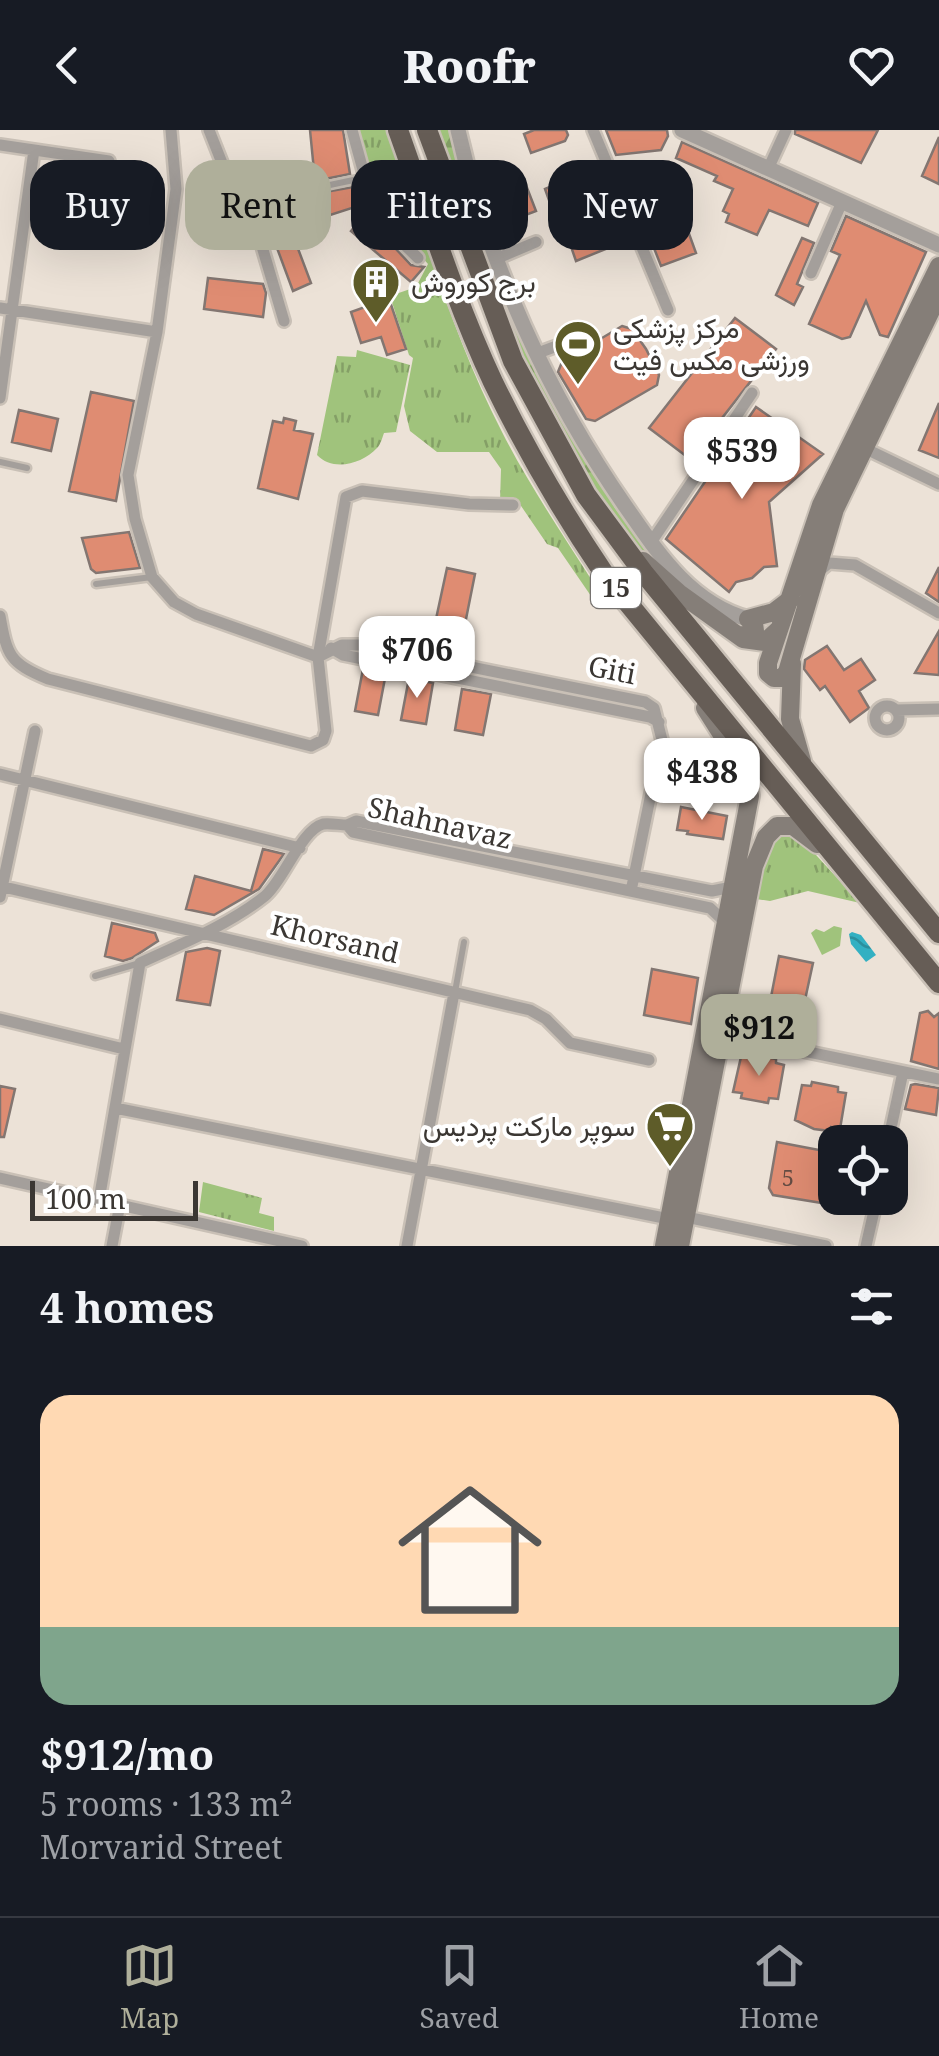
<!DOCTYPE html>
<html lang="en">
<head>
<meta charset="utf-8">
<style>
	body { margin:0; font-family:"Noto Serif",Vazirmatn,serif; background:#20242c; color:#f1f3f6; height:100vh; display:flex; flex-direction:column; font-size:38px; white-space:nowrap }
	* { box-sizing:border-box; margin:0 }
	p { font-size:32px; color:#9ea1a6 }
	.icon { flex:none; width:55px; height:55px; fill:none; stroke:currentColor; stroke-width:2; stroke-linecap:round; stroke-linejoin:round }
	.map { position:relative; height:1116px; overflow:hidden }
	.details { display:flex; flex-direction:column; background:#171b24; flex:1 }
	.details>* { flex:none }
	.top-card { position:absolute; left:30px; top:30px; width:880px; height:90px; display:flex; gap:20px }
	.buttons { position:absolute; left:818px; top:995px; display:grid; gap:20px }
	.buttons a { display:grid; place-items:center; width:90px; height:90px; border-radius:20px; background:#171b24; box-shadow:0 10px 40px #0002; font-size:50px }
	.scale { position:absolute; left:30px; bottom:25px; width:168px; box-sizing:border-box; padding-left:10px; border:5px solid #3b3733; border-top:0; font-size:28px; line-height:35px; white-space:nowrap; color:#3b3733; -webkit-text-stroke:8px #fff; paint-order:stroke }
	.price { position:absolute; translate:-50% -85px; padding:0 22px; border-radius:20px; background:#fff; color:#222; font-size:32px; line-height:65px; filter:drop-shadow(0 2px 5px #0008) }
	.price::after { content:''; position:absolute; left:50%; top:60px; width:30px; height:22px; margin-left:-15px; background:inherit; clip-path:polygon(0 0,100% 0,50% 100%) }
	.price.current { background:#afaf9a; color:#111 }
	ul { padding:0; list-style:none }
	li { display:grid; align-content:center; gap:20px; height:530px; padding:0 40px }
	li span { display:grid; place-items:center; height:310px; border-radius:30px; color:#555 }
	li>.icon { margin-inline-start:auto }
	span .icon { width:180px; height:180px; fill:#fffc; stroke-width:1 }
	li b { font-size:42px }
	h2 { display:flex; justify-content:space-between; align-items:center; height:120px; padding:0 40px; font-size:42px }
	.pill { padding:0 35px; border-radius:30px; background:#171b24; box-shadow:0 10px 40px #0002; font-size:35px; line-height:90px }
	.pill.current { background:#afaf9a; color:#111 }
	header { display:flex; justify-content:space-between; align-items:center; height:130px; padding:0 40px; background:#171b24; font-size:45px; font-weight:800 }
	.menu { display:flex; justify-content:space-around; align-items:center; height:140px; border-top:2px solid #363941; background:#171b24; font-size:28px; color:#9ea1a6 }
	.menu a { display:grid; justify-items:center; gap:5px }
	.menu .current { color:#afaf9a }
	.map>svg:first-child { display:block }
	.grass { fill:#a0c37c }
	.forest { fill:url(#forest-firs) }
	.park { fill:url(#park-tufts) }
	.water { fill:url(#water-waves) }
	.building { fill:#df8c72; stroke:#837671; stroke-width:2.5 }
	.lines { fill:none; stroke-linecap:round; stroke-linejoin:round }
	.service-casing { stroke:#c9c0b6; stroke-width:11 }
	.minor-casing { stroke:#c9c0b6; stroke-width:16 }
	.tertiary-casing { stroke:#c9c0b6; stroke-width:20 }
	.secondary-casing { stroke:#c9c0b6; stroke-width:22 }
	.trunk-casing { stroke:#c9c0b6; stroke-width:25 }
	.service { stroke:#a49f9b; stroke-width:6 }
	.minor { stroke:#a49f9b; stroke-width:11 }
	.tertiary { stroke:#a49f9b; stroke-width:15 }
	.secondary { stroke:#857e78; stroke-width:18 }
	.trunk { stroke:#665d56; stroke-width:20 }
	.labels { text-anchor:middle; stroke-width:8; stroke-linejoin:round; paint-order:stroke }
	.number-label { font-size:22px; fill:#644c43 }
	.shield { fill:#fff; stroke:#767370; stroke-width:2.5 }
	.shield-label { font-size:25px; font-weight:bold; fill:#3b3733 }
	.poi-label { font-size:28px; fill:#3b3733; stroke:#fff; text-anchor:start }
	.street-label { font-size:28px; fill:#3b3733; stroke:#fff }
</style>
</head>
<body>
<header><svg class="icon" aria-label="back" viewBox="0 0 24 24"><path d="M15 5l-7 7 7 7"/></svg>Roofr<svg class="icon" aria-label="heart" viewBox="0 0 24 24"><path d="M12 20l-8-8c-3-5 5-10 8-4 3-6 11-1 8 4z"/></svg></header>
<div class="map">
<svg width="939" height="1116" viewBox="0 0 939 1116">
	<defs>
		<pattern id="forest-firs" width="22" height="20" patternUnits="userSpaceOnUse" patternTransform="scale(2.5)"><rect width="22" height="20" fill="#a0c37c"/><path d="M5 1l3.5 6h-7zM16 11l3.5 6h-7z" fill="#849f66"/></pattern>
		<pattern id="park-tufts" width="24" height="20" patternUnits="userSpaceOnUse" patternTransform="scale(2.5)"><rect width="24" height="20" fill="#a0c37c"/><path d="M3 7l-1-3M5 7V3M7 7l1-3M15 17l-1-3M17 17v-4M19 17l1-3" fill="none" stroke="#849f66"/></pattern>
		<pattern id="water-waves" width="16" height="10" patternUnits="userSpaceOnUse" patternTransform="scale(2.5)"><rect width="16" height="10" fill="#33b0c2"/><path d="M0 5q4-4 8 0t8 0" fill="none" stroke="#2c909e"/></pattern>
	</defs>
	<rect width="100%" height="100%" fill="#ece2d7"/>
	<path class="grass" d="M834,796L842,798L840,816L822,825L811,803L816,799L824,802Z"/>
	<path class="forest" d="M432,0H450L461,53L475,92L559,287L615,378L666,444L662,446L602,372L566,317L522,234Z"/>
	<path class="park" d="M356,0H387C423,101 453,207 502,302C530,357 565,408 598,460L591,466L558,418L547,414L517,370L500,372L501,339L489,322H437L410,301L404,276L413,228L409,225L390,166L416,157L428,134L379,78Z
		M357,220L410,235L396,302L384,303C382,308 381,314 377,318C362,334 333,342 317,325L337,226L356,227Z
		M795,702L860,773L808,761L770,771L756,769L768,713L775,704Z
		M203,1052L262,1068L259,1083L274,1087V1101L199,1082Z"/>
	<path class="water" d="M852,802L861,805L876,825L866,832L851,814L849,804Z"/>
	<path class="building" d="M310,0H343L350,44L315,51Z
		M534,0H566L568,5L565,11L531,23L524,4Z
		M606,0H667L668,6L661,20L616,25Z
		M795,0H878L861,33L795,4Z
		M939,7V54L922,46Z
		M682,12L818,73L808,96L769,80L757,105L726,92L729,84L723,81L733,59L714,51L717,46L676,28Z
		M576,46L578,51L583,49L588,60L593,75L591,76L608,118L576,131L559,82L554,84L545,59Z
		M272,50L311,153L293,161L254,56Z
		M524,50L536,81L497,96L487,65Z
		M671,54L696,123L661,136L635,69Z
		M353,57H356L359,70L352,78L327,86H308L303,66Z
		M364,85L411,135L424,137L411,152L351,101Z
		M846,86L926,122L888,207L880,205L866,171L850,207L842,209L809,194L840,125L831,121Z
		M802,108L814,113L797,154L803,157L794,175L776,165Z
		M208,148L263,154L266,163L263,187L204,179Z
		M384,154L406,219L387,225L381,207L361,213L351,182L368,176L363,162Z
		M735,188L776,219L690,329L649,298Z
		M622,196L632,199L646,219L659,245L657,255L595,291L586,289L558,242L562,232Z
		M91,262L134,271L116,371L69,361Z
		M939,273V328L919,320Z
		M756,277L823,324L769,372L777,436L764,437L752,448L736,452L729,462L666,409Z
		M19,280L58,289L51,321L12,312Z
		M284,288L296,291L294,300L313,304L298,369L258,358L273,291L283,293Z
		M129,402L140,438L96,443L91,439L82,408Z
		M939,437V472L926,463Z
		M447,438L475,444L465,494L436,489Z
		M939,501V545L915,543Z
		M827,516L844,540L861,529L875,550L859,561L869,578L850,592L825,556L820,560L804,539L805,530Z
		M363,539L386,543L378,585L355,581Z
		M409,548L433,553L426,594L401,590Z
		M462,559L491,564L483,605L455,600Z
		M681,677L727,686L723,709L687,704L688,701L677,700Z
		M263,719L284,724L259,759L214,785L186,779L195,746L251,761Z
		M112,793L155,803L158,811L132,828L123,831L105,826Z
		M207,818L220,821L210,875L177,870L186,822Z
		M779,826L813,833L803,879L773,875L770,872Z
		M652,839L698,848L691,894L644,885Z
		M928,881L934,887L939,883V939L911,931L920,883Z
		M750,924L776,929V933L784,935L778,969L769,968L768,973L741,968L742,963L733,962L741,927L749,928Z
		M812,952L838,957V962L846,963L840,999L831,997L830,1001L814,999L795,990L802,955L811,956Z
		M915,954L939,958L936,985L905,979L911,955Z
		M0,956L15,959L4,1007H0Z
		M777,1012L835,1023L834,1075L773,1065L769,1058Z"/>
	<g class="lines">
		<g class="service-casing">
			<path id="service" d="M306,60L363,48
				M0,332L27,338
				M96,454L152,447
				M95,846L140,833
				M455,862L464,812"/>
		</g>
		<g class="minor-casing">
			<path id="minor" d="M171,0L176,59L157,202L128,345L135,389L152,447L174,472L196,484L318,527
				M209,0L224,38L243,52L284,191
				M352,0L376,87L418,128
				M593,0L668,180
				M0,15L109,31
				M768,39L786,0
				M498,128L536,112
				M811,143L842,72
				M0,178L157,202
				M538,223L573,210
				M0,268L34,20
				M862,317L939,354
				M650,414L752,263
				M818,442L829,433L855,435L939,483
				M0,486C7,525 9,533 48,549L311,616L323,610L326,601L318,527L346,367L362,361L469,374L513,375
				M331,518L343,525L650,587L659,592
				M318,527L342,515H362L645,572L654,578L662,610L631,761
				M875 588a12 12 0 1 1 24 0a12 12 0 1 1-24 0Z
				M896,580L939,579
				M0,644L300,718
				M347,695L353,702L710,778L726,793
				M347,695L356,691L712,761L732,757
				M0,756L530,880L546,889L570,913L649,930
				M0,767L35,601
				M0,889L124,919
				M721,904L939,949
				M115,978L669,1089
				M888,1012L903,942
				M0,1048L302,1116
				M99,1070L140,833C181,814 229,795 265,766C284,750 301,700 323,694C330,693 340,695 347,695
				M686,1087L826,1116
				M112,1116L120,1074
				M407,1116L454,863
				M866,1116L877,1068"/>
		</g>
		<g class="tertiary-casing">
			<path id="tertiary" d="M458,0C488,134 548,265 626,377C658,423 690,473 748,489
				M682,0L939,115"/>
		</g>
		<g class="secondary-casing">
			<path id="secondary" d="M939,136L821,375L768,533V543L774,548H782L787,542L835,379L939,164
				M643,431L679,463L743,509L765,512L779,499
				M739,505L749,506L755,501L754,493L748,489L774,482L791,469
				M792,534L790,589L802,631
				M664,1116L750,666L745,641L705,578
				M680,1116L754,736L766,707L777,696H793L817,714"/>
		</g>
		<g class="trunk-casing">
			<path id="trunk" d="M398,0C428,84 455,171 493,252C526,320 563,383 605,445L939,853
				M427,0L513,231L586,365L643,442L939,803"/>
		</g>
		<use href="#service" class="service"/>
		<use href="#minor" class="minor"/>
		<use href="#tertiary" class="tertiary"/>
		<use href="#secondary" class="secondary"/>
		<use href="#trunk" class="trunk"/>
	</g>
	<defs>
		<g id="building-pin" transform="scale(2.5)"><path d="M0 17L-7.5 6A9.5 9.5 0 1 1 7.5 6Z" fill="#5e5c29" stroke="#fff"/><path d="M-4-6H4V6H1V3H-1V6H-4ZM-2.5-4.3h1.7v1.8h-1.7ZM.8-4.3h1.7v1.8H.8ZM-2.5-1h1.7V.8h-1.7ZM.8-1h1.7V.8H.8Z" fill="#fff"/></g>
		<g id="stadium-pin" transform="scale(2.5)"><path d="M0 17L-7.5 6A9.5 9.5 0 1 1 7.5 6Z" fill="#5e5c29" stroke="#fff"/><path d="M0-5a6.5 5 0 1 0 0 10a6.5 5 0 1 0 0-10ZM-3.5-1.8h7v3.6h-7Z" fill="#fff"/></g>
		<g id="supermarket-pin" transform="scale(2.5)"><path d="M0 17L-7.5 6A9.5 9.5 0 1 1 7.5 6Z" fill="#5e5c29" stroke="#fff"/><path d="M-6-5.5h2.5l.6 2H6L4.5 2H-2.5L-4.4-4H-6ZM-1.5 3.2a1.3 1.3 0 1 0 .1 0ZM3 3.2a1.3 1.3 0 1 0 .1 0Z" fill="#fff"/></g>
	</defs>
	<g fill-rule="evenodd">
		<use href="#building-pin" x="376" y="152"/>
		<use href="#stadium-pin" x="578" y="214"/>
		<use href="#supermarket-pin" x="670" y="996"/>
	</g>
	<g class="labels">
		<g class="number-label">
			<text x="788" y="1056">5</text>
		</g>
		<rect class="shield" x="591" y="438" width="50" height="40" rx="8"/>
		<g class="shield-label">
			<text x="616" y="467">15</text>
		</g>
		<g class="poi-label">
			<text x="411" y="162">برج کوروش</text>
			<text x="613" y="208">مرکز پزشکی<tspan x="613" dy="32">ورزشی مکس فیت</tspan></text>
			<text x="635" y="1006" text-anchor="end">سوپر مارکت پردیس</text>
		</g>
		<g class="street-label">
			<text transform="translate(612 540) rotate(11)" y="10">Giti</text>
			<text transform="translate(440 693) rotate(13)" y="10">Shahnavaz</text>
			<text transform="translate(335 809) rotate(13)" y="10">Khorsand</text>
		</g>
	</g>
</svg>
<div class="buttons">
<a><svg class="icon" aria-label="locate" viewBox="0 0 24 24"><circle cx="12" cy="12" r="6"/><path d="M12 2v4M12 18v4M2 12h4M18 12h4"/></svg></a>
</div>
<div class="scale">100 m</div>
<b class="price" style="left:742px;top:372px">$539</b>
<b class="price" style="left:417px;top:571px">$706</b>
<b class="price" style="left:702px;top:693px">$438</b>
<b class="price current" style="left:759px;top:949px">$912</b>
<div class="top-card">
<a class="pill">Buy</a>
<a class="pill current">Rent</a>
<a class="pill">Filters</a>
<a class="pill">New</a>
</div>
</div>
<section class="details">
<h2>4 homes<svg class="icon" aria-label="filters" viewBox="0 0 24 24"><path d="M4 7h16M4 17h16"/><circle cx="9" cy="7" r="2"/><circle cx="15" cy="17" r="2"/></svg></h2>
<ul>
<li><span style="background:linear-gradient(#ffd9b3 75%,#7fa58c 0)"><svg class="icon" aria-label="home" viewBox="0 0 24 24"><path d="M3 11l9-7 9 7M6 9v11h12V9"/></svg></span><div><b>$912/mo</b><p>5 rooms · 133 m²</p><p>Morvarid Street</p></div></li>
</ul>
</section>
<nav class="menu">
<a class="current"><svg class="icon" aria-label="map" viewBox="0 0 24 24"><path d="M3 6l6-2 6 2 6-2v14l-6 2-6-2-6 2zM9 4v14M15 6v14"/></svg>Map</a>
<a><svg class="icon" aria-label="saved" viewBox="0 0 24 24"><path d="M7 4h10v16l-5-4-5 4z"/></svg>Saved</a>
<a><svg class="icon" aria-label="home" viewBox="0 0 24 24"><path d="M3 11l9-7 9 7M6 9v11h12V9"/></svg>Home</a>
</nav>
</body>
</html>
